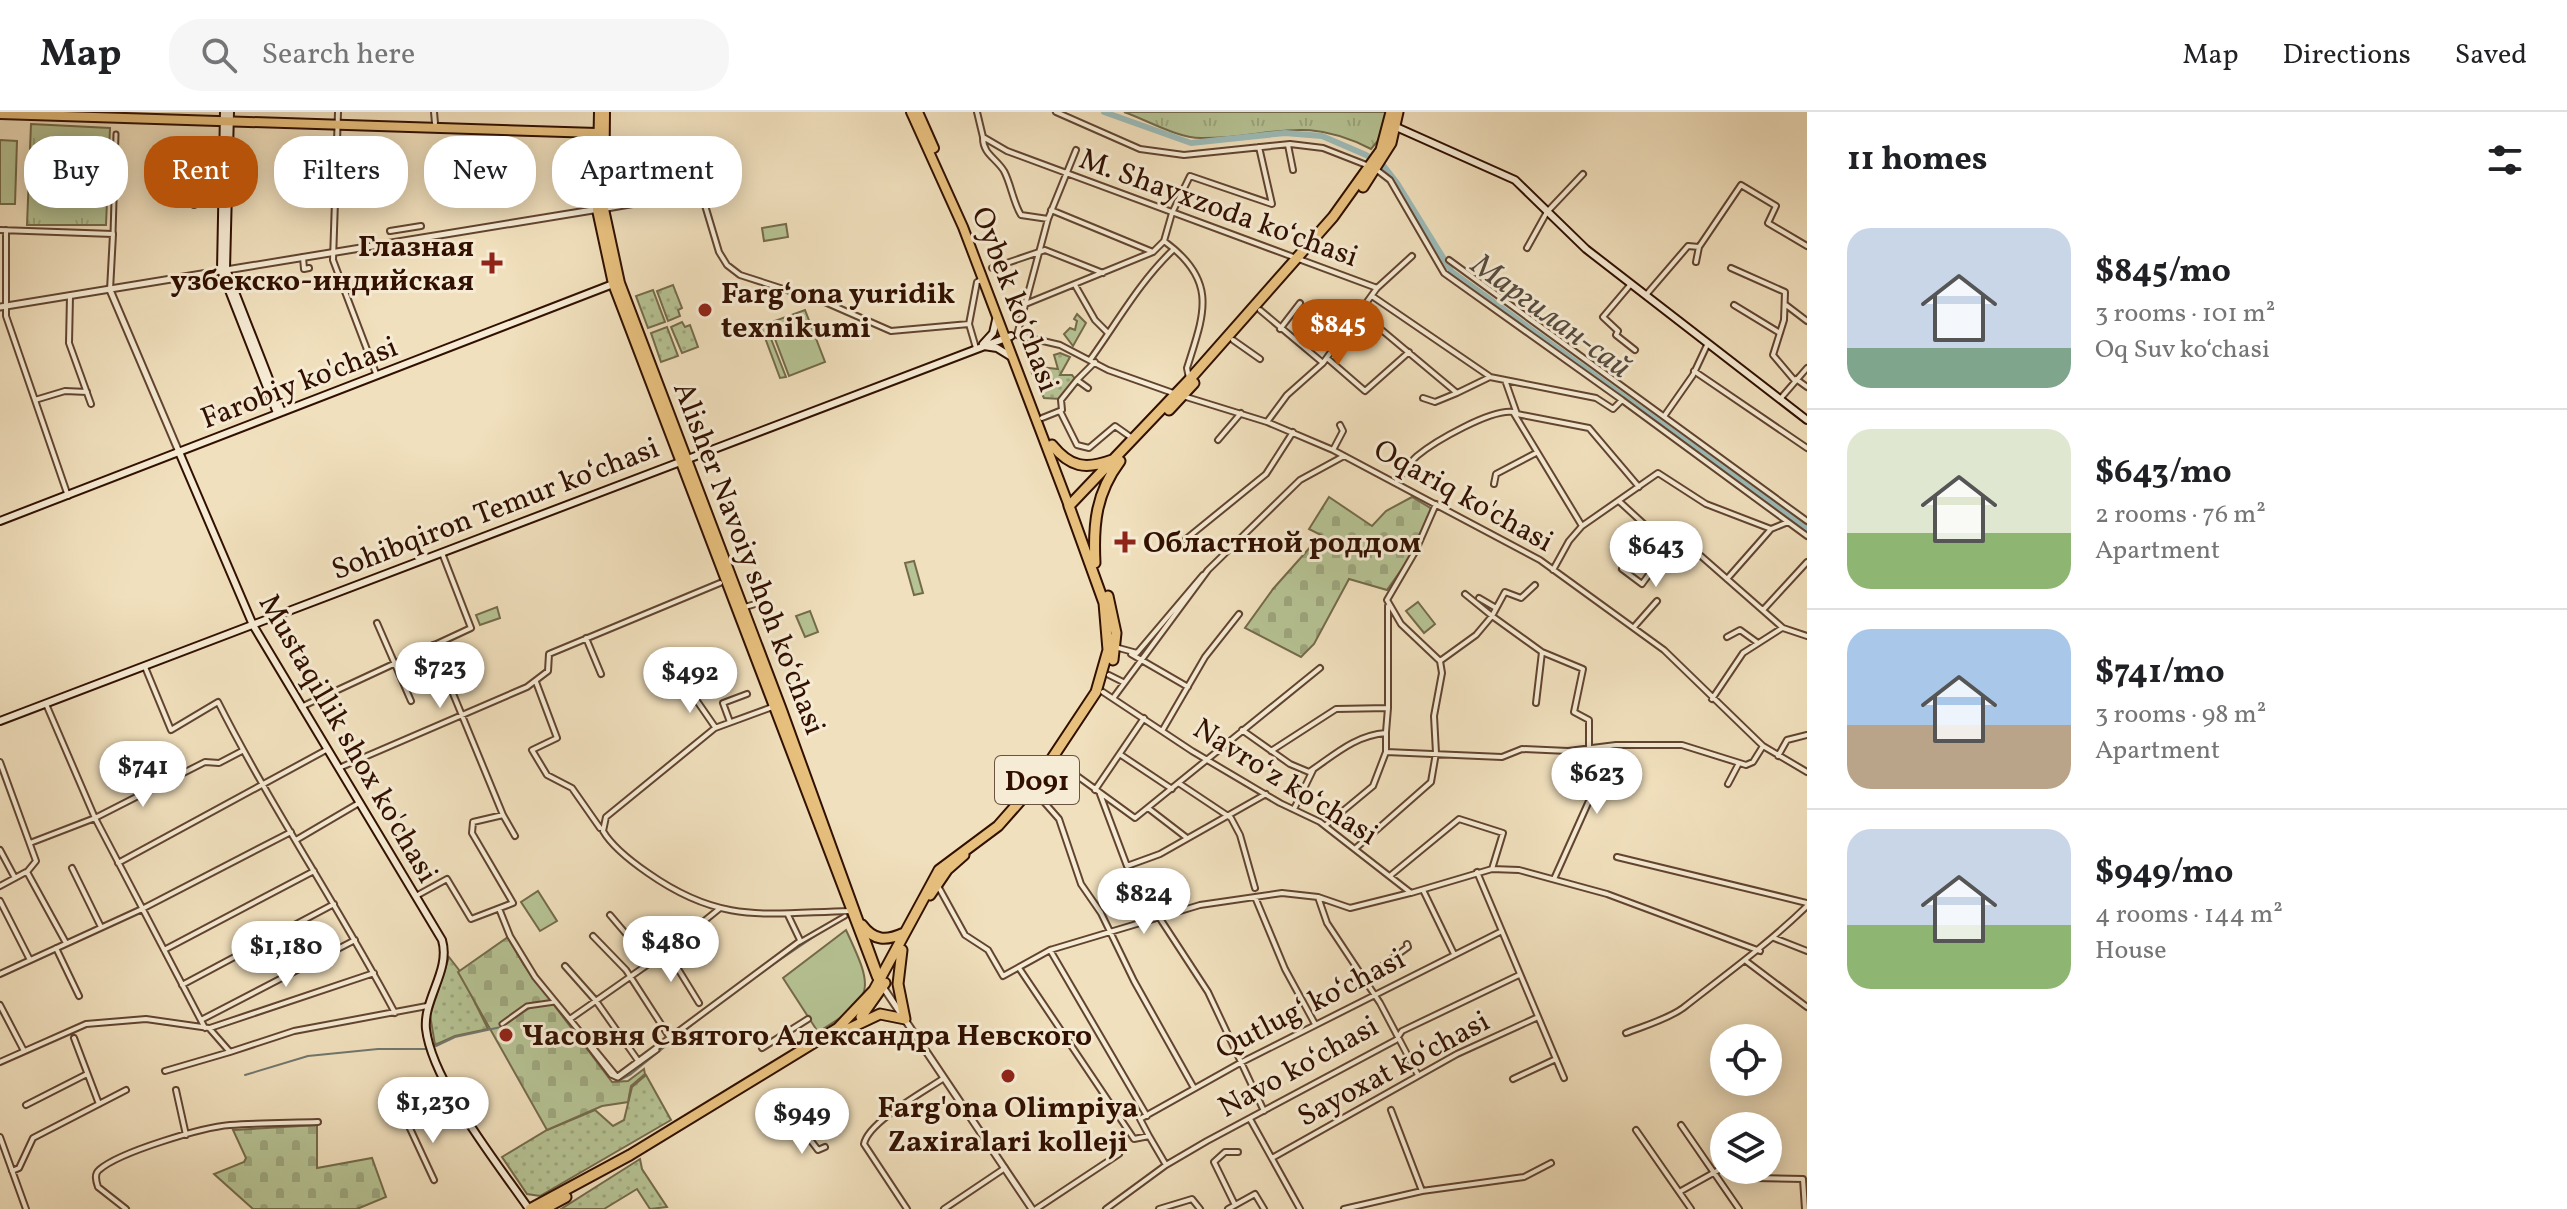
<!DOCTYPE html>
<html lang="en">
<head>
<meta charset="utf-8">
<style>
	body { margin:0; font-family:Vollkorn,serif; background:#f6f6f6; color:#202124; height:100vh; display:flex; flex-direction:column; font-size:30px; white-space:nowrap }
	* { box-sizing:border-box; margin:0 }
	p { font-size:26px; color:#757577 }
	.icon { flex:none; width:44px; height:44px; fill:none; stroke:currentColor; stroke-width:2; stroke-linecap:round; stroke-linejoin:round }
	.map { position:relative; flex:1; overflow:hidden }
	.side { display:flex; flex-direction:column; background:#fff; width:760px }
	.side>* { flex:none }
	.hud { position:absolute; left:24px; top:24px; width:760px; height:72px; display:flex; gap:16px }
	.controls { position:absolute; left:1710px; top:912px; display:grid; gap:16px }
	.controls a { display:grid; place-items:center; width:72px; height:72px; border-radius:50%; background:#fff; box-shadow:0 4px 20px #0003; font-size:40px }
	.price { position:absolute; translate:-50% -68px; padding:0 18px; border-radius:28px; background:#fff; color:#222; font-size:26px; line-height:52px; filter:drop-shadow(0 2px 4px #0008) }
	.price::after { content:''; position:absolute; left:50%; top:48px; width:24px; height:18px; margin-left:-12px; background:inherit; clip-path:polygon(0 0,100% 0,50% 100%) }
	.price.current { background:#b45309; color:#fff }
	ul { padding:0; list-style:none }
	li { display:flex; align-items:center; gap:24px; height:200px; padding:0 40px }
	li+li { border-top:2px solid #e0e0e0 }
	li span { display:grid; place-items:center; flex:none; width:224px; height:160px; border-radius:24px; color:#555 }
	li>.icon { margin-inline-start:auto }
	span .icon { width:96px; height:96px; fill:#fffc; stroke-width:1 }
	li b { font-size:34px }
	h2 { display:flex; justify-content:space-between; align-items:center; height:96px; padding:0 40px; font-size:34px }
	.pill { padding:0 28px; border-radius:32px; background:#fff; box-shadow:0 4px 20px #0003; font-size:28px; line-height:72px }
	.pill.current { background:#b45309; color:#fff }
	header { display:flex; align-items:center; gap:48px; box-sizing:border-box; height:112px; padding:0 40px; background:#fff; border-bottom:2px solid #e0e0e0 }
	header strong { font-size:38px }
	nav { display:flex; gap:44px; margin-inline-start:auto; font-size:28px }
	.search { width:560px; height:72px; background:#f6f6f6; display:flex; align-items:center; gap:20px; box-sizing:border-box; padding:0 28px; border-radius:32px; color:#757577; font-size:30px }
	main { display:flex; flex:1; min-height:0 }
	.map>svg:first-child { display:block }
	.grass { fill:url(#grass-dots); stroke:#746a4a; stroke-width:2 }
	.forest { fill:url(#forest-firs); stroke:#746a4a; stroke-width:2 }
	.cemetery { fill:url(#cemetery-stones); stroke:#746a4a; stroke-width:2 }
	.park { fill:url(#park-tufts); stroke:#746a4a; stroke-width:2 }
	.pitch { fill:#b6c394; stroke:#746a4a; stroke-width:2 }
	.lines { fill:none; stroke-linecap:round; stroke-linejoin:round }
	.stream { stroke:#71776f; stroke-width:2 }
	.river { stroke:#9cbbb8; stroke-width:6 }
	.pedestrian-casing { stroke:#614430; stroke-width:7 }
	.minor-casing { stroke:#614430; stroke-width:8 }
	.tertiary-casing { stroke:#614430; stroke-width:9 }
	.secondary-casing { stroke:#311001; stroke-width:10 }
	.primary-casing { stroke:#311001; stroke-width:12 }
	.trunk-casing { stroke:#311001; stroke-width:13 }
	.pedestrian { stroke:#f6ebd4; stroke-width:3 }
	.minor { stroke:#f6ebd4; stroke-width:4 }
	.tertiary { stroke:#f6ebd4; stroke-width:5 }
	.secondary { stroke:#f6ebd4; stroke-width:6 }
	.primary { stroke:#e8c07e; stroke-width:8 }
	.trunk { stroke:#e8c07e; stroke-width:9 }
	.poi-dot { fill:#8f2418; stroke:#f6ebd4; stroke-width:3 }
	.labels { text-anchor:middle; stroke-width:6; stroke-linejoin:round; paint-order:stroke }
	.shield { fill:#f6ebd4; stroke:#6c5240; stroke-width:2 }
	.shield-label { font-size:28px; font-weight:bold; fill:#311001 }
	.street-label { font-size:30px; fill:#311001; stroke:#f6ebd4 }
	.poi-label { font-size:30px; font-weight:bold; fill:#311001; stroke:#f6ebd4; text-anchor:start }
	.water-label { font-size:32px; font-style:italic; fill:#564c41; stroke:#f6ebd4 }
</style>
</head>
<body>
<header>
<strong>Map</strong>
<div class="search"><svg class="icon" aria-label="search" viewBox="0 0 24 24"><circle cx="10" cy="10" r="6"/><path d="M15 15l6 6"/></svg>Search here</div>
<nav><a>Map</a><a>Directions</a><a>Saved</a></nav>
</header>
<main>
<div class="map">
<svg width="1807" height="1097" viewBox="0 0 1807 1097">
	<defs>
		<pattern id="grass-dots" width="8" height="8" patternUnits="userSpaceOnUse" patternTransform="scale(2)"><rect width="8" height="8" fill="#b6c394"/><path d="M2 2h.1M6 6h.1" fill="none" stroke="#9da67e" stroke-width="1.8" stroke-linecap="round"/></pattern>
		<pattern id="forest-firs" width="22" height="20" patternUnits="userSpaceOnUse" patternTransform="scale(2)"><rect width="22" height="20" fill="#b6c394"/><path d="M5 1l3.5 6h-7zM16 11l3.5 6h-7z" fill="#9da67e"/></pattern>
		<pattern id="cemetery-stones" width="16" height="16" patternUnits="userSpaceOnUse" patternTransform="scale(2)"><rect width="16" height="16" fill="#b6c394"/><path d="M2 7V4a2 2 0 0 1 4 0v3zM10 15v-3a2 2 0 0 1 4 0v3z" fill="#9da67e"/></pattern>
		<pattern id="park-tufts" width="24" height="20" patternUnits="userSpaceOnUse" patternTransform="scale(2)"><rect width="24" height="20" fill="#b6c394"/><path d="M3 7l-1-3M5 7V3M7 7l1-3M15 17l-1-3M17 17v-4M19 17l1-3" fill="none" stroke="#9da67e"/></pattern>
	</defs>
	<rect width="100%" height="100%" fill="#f1e0bd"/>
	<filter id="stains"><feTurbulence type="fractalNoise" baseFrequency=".0025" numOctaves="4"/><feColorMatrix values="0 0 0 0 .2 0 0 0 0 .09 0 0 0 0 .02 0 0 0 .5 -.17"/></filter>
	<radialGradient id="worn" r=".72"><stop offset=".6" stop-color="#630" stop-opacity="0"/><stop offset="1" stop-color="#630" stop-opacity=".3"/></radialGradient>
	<path class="grass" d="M673,173L682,196L678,198L680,204L668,209L657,179Z
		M653,178L665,210L648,216L636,184Z
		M682,210L685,215L690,213L698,235L682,241L671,215Z
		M667,215L678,244L661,250L651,221Z
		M1060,241L1070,245L1060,263H1072L1076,268L1061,287L1044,286L1031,259L1034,248L1042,249L1040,255L1058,257L1054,243Z
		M449,845L459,858L488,917L455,924L435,933L430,903Z
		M646,963L671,1008L540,1084L527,1082L502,1045L547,1018L595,998L613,1014L624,1008L632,975Z
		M640,1047L642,1057L667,1095L650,1097L637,1077L604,1097H561Z"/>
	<path class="forest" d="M612,58H622L621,89L608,92V61L611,64Z
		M649,58L647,84L629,88L625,85L627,59Z
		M1077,202L1086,211L1073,234L1064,222L1070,216L1075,218L1077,209L1074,207Z"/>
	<path class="cemetery" d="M1329,385L1372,414L1386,399L1412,385L1432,397L1411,444L1387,478L1349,467L1314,532L1301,545L1245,516L1273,477L1321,423L1309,417Z
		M508,825L524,853L612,970L628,969L644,957L645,962L631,974L628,990L602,994L547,1018L458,860Z
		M317,1013V1056L372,1046L386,1085L357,1097H253L214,1062L244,1050L246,1046L233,1018Z"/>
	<path class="park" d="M1124,0H1386L1381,25L1371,37C1301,1 1270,27 1201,26C1177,26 1147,8 1124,0Z
		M31,12L110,16L106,113H27Z"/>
	<path class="pitch" d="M0,28L17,29L15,92H0Z
		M532,60L534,70L518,72L516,65V75H500V65Z
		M786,112L788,125L764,129L762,116Z
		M805,198L825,250L789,264L769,211Z
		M766,214L786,265L780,266L761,215Z
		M914,449L923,481L914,483L905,451Z
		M1418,490L1435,512L1424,521L1406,499Z
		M497,495L500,506L480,513L476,503Z
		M810,499L818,520L805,525L796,504Z
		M538,779L557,809L540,819L521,790Z
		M846,818C874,878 876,885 818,920L783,866Z"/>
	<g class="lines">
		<path class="stream" d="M753,866L821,820
			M549,892L555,893L611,965L618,969L631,962L719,891
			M436,934L455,925L501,915L531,895
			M245,963L308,944L378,937H427"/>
		<path class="river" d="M1104,0L1191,31L1285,21L1322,24L1366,43L1383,53L1397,71L1452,160L1807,417"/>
		<g class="pedestrian-casing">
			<path id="pedestrian" d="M50 66a9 9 0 1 1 18 0a9 9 0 1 1-18 0Z
				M113,122L116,22
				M800,830L845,804
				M502,912L527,894L555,890
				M584,928L611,963L618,966L657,938"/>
		</g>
		<g class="minor-casing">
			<path id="minor" d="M338,0L333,148L377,264
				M434,0L435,11
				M977,0L983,25L1007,39L1377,176
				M1056,0L1140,37L1184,43L1290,32L1323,36L1369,54
				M983,26C983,42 996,46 1004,59C1011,72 1013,90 1021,103L1048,107
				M1288,33L1293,58
				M194,87V93
				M604,97L701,80L719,140L727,153L740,163L827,191L891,219L969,212L976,236
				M1051,98L1153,140
				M0,118L113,122L110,178
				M6,118V204L68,384
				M390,119L421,114
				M1164,129L1172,101L1190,64L1272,92L1259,35
				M1527,136L1547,100L1583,62
				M303,145L304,157L309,156
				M1449,148L1807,409
				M1696,150L1699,135L1741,73L1776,94L1768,111L1807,134
				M992,156L1045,138L1103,161
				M1731,156L1785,180L1784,208L1773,243L1795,269
				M1631,172L1603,205L1618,219L1616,223L1635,238
				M1075,173L1095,208L1108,221
				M1646,183L1688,134L1699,135
				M70,184L69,231L91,292
				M1372,184L1489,264
				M1023,193L1153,140L1164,129C1219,169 1204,202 1187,256L1189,266
				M1734,193L1780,221
				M1786,193L1807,209
				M1260,198L1323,251
				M1359,199L1457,281L1490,265L1596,286L1613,297L1622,288L1444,161L1390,68L1377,58
				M969,212L977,170L983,167
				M1280,217L1300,191
				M1017,223L1048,107L1076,38
				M1017,223L1060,233L1108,258L1173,281
				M1233,228L1260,247
				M1327,246L1365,279L1409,240
				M1090,248C1118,209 1140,169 1174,137
				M1694,259L1807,336
				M1796,267L1807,275
				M1505,268L1517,302L1589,316L1639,375
				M1088,276L1077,268L1095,250
				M1183,284L1267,310L1333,338L1540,448L1664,538L1763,634L1807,660
				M1423,286L1435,290L1457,281
				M1781,286L1807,256
				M35,288L65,279L87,280
				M1622,288L1788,410
				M1060,299L1077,333L1089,336L1115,314L1132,326
				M1665,303L1693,263L1708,231
				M1042,306L1062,298L1061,288L1077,268
				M1267,310L1287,283L1323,251L1377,176L1412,144
				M1218,328L1241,301
				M1333,338L1343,319L1340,313
				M1397,369C1403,361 1409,351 1417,344C1435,329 1491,297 1513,300L1582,414
				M1494,372L1496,362L1536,341
				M1620,390L1645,413L1701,444L1783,516L1807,524
				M1186,427L1266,362L1293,320
				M1622,457L1642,472L1675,427
				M1553,458L1569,429L1582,414L1658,361L1706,392L1771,417
				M1727,467L1771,417L1788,410L1807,424
				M1465,482L1492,504L1505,480L1521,486L1535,473
				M1479,486L1496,496
				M745,495L765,489
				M1763,498L1807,450
				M377,511L411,589
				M1634,515L1657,489
				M1727,525L1740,518L1758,531
				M586,526L601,562
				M1115,535L1137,541L1203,463
				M1131,542L1188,575
				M1440,549L1476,523L1492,504L1542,540L1583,557L1574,600L1589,608V635
				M145,555L171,618L218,590C272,697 339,795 395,901
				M1109,563L1123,570
				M536,570L557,626L532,638L547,663L572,676L600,716
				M688,576L715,615
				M1103,580L1192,639L1280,691L1320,710L1411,781L1492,757L1519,758L1607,782L1760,839
				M1114,585L1208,458L1300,368L1344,344
				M1712,587L1743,541L1782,516
				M1536,591L1542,540
				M46,592L95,706L205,916
				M775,594L715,616L606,705L603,719C613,736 632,750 648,761C722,813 766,801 850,799
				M301,595L471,516L442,441
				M1388,596V494
				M730,610L723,591L747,582
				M1242,618L1290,652L1309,660C1333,644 1355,623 1386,621V640L1502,645L1522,637L1568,639L1616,633H1682L1746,653L1753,650L1763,634
				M1162,619L1205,545L1239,502
				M1271,639L1336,597L1388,596L1386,620
				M1121,643L1172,677
				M1778,644L1787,628L1807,623
				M0,650L36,749L27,760L66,831
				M1058,650L1135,706L1320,556
				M1019,654L1033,671
				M339,656L527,575L548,559L549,542L720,471
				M1180,672L1231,706L1240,723L1255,776
				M1728,672L1738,653
				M1095,678L1144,606
				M1036,681L1059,707L1081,772L1101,801L1134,869L1194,976
				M1100,682L1127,754L1160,742L1266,682
				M1148,696L1187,726
				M1294,697L1313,658
				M503,703L515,724
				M1326,713L1373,674L1386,640
				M296,728L359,691
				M30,731L95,706L205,650L219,651L242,639
				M1356,736L1431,670L1436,641L1434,604L1442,561L1440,549L1401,512L1387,488L1415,440L1436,392
				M0,738L15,766
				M1617,745L1807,791
				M118,751L326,638
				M72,756L101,815
				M1477,760L1564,966
				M1391,763L1459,707L1503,721L1492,757
				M1554,767L1606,651L1610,634
				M0,774L26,760
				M938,774L965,823L988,838L1003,864L1050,838L1200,793L1282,781L1318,785L1350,796L1410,781
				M1423,778L1454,842
				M416,784L447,767L471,807L513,791L472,721L473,710L503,703L433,533
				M1255,785L1285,857L1315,912
				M1318,785L1327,811L1380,891L1418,963
				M0,789L30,848
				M500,799L510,824L535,865L617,965L800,829
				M610,803L650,850
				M788,803L800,828
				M1159,805L1208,880L1264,999
				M693,819L707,836
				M593,824L626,858L670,926
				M1774,826L1807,839
				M56,836L79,884
				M164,838L314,759
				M1050,838L1147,1004
				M667,839L699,891
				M1746,849L1807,895
				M565,854L596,889L639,950
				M1019,856L1134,1027L1149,1024L1166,1053
				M0,862L142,797L291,720
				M1364,867L1408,835L1407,832
				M182,873L334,792
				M0,893L24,939
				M570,907L667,839L719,797
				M201,908L355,828
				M210,916L374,861
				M1626,921C1644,914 1668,907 1683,896C1725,863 1768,832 1807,794
				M74,926L99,992
				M762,936L808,907
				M0,950L86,912L146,907L209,916L230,940L294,919L427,894
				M165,959L230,940
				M1513,967L1556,947
				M176,978L186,1023
				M26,993L87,962
				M1391,998L1422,1079L1524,1065L1551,1051
				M1250,1007L1300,1097
				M796,1009L818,1038L825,1035
				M407,1010L434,1068
				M1681,1013L1739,1097
				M1636,1018L1691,1097
				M1149,1024L1140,1007L1240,951L1502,819
				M0,1025L26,1097
				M1272,1046L1457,942L1536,906
				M1746,1058L1754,1066L1803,1067L1805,1097
				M12,1059L19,1056L33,1026L126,978
				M1681,1079L1724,1055
				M1235,1093L1214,1050L1225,1040H1238
				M126,1097L98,1075C96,1069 94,1062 99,1058C119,1040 203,1015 230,1013C259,1011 289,1011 318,1010
				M907,1097L864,1032C868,1010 925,979 944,966
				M944,1097L1005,1056
				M1036,1097L1119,1042
				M1106,1097L1166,1053L1207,1029L1396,928L1402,919L1519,863
				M1159,1097L1192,1087L1200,1097
				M1228,1097L1255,1082L1264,1097
				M1344,1097L1422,1079"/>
		</g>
		<g class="tertiary-casing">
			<path id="tertiary" d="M110,178L179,340
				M0,195L599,97
				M883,875L1032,1097"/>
		</g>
		<g class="secondary-casing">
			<path id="secondary" d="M224,0L221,158L277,301
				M230,0L226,157L282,300
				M1394,14L1515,68L1586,137L1807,308
				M983,232L993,221L996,208
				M984,234L997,236L1010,244
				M179,340L253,513L442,828C451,858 423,887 426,917C432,970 498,1052 529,1097
				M0,409L613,172
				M0,609L1011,224"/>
		</g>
		<g class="primary-casing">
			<path id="primary" d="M599,0L597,98L613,172L877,865
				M605,0L604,97L620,171L782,598L881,871
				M911,0L963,115L1069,394
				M918,0L934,36
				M0,2L597,21"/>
		</g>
		<g class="trunk-casing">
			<path id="trunk" d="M1363,75L1391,31L1398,0
				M1169,298L1194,271
				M1052,333C1070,355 1085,358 1112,348
				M1095,451C1093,412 1096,381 1120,349
				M1108,484L1116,521L1113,548
				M930,783L947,758L964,743
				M862,813C874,829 886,829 904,821
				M902,838L898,872L905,907
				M861,905L885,871
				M842,920L880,902L905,907
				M530,1097L630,1043L838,916L874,878L939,758L998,714L1035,672L1096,580L1108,538L1104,491L1069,394L1190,267L1333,105L1381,38L1391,0
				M544,1097L566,1085"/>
		</g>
		<use href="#pedestrian" class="pedestrian"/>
		<use href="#minor" class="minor"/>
		<use href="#tertiary" class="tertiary"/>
		<use href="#secondary" class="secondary"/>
		<use href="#primary" class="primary"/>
		<use href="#trunk" class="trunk"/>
	</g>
	<g class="poi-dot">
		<path d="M488 139h8v8h8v8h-8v8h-8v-8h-8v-8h8z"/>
		<circle cx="705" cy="198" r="8"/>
		<path d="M1121 418h8v8h8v8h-8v8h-8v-8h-8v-8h8z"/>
		<circle cx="506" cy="923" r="8"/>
		<circle cx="1008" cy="964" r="8"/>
	</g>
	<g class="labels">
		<rect class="shield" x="995" y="644" width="84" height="48" rx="6"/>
		<g class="shield-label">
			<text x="1037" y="678">D091</text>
		</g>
		<g class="street-label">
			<text transform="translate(1219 95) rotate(20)" y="10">M. Shayxzoda koʻchasi</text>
			<text transform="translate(1016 187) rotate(69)" y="10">Oybek ko‘chasi</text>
			<text transform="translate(299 270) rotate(-21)" y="10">Farobiy ko'chasi</text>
			<text transform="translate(1464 383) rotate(29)" y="10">Oqariq ko'chasi</text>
			<text transform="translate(495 396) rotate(-21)" y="10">Sohibqiron Temur koʻchasi</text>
			<text transform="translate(750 446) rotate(69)" y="10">Alisher Navoiy shoh koʻchasi</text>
			<text transform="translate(349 626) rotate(60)" y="10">Mustaqillik shox ko'chasi</text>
			<text transform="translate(1286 669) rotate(32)" y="10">Navroʻz koʻchasi</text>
			<text transform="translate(1310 891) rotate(-27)" y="10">Qutlugʻ koʻchasi</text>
			<text transform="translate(1298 954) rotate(-29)" y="10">Navo koʻchasi</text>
			<text transform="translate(1393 956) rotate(-28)" y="10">Sayoxat koʻchasi</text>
		</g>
		<g class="poi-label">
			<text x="474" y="144" text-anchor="end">Глазная<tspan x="474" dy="34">узбекско-индийская</tspan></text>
			<text x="721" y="191">Farg‘ona yuridik<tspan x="721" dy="34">texnikumi</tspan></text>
			<text x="1143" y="440">Областной роддом</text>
			<text x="522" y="933">Часовня Святого Александра Невского</text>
			<text x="1008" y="1005" text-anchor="middle">Farg'ona Olimpiya<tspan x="1008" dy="34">Zaxiralari kolleji</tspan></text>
		</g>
		<g class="water-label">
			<text transform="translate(1552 203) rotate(36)" y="11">Маргилан-сай</text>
		</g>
	</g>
	<rect width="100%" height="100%" filter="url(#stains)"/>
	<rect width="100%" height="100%" fill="url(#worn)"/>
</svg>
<div class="controls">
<a><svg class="icon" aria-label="locate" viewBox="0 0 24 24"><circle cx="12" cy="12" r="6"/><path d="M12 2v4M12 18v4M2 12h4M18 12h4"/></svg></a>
<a><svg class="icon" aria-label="layers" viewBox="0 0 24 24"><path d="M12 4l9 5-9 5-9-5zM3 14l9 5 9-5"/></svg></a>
</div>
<b class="price current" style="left:1338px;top:255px">$845</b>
<b class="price" style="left:1656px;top:477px">$643</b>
<b class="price" style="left:440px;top:598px">$723</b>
<b class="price" style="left:690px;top:603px">$492</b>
<b class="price" style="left:143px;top:697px">$741</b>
<b class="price" style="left:1597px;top:704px">$623</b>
<b class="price" style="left:1144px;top:824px">$824</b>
<b class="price" style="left:671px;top:872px">$480</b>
<b class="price" style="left:286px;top:877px">$1,180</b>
<b class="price" style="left:433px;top:1033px">$1,230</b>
<b class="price" style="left:802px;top:1044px">$949</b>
<div class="hud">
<a class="pill">Buy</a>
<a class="pill current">Rent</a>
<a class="pill">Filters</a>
<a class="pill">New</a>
<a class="pill">Apartment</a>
</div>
</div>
<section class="side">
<h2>11 homes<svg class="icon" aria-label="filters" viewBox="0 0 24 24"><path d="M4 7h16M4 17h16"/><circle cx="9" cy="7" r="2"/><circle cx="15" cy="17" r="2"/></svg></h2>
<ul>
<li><span style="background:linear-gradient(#c9d6e8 75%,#7fa58c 0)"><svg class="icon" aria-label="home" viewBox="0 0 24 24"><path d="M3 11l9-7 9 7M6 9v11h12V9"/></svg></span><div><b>$845/mo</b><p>3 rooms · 101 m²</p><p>Oq Suv koʻchasi</p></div></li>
<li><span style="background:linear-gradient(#dfe7d0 65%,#8fb573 0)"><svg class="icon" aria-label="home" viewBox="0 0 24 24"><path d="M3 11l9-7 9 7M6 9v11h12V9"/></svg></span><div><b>$643/mo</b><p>2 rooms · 76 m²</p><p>Apartment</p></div></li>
<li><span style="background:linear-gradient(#a9c7e8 60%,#b9a48a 0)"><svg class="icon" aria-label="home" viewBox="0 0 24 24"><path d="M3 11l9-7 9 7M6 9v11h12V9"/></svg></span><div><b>$741/mo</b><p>3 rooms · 98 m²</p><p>Apartment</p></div></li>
<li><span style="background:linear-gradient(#c9d6e8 60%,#8fb573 0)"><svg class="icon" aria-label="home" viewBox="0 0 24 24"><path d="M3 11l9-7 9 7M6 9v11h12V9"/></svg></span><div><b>$949/mo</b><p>4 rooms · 144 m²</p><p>House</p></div></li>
</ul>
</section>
</main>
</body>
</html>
